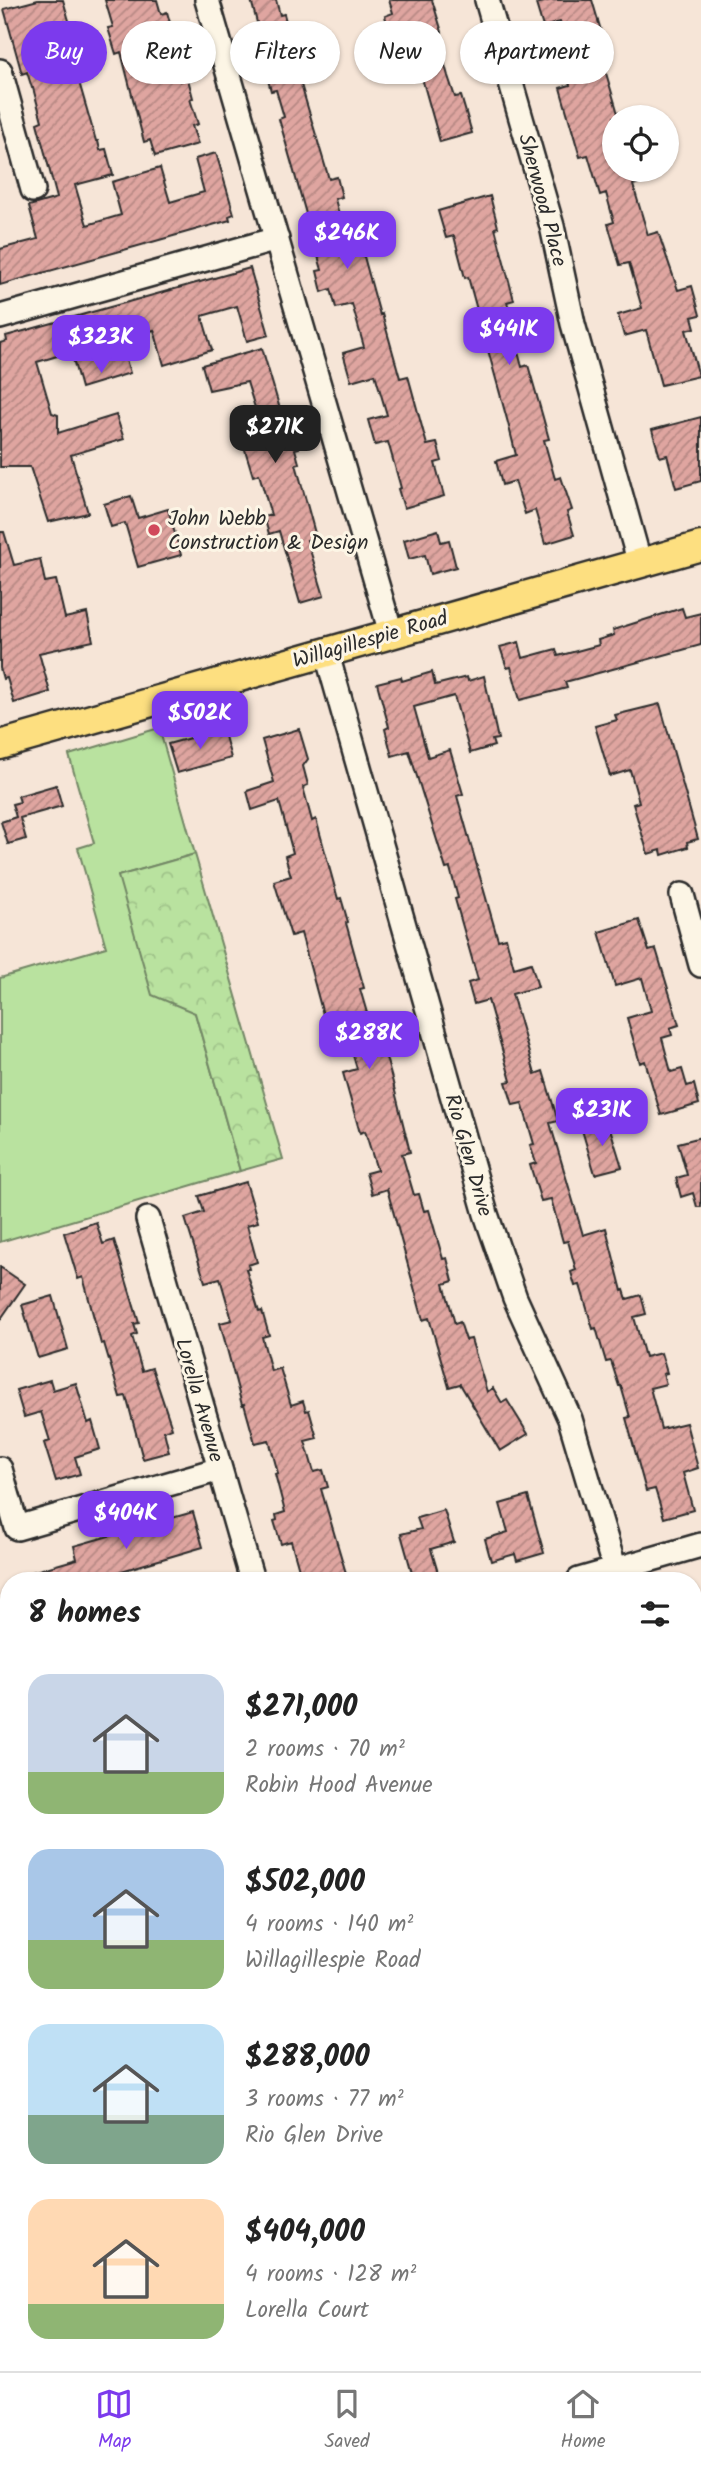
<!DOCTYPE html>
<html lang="en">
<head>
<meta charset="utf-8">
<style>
	body { margin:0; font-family:Kalam,sans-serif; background:#f2f2f2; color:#222; height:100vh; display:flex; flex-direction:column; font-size:26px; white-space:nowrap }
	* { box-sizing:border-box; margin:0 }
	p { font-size:23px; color:#767676 }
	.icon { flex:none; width:38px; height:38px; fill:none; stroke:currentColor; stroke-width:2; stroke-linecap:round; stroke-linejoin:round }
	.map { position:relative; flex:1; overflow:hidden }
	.side { position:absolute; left:0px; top:1572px; width:702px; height:800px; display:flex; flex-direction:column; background:#fff; border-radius:28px 28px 0 0; box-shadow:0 2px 5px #0004 }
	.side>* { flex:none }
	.banner { position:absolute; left:21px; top:21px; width:660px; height:63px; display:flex; gap:14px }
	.buttons { position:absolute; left:602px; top:105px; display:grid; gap:14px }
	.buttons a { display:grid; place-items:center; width:77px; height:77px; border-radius:50%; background:#fff; box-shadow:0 2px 5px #0004; font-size:35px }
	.price { position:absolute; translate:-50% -60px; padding:0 16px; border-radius:14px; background:#7c3aed; color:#fff; font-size:23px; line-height:46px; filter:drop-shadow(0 2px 4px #0008) }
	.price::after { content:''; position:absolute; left:50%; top:42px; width:21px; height:16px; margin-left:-10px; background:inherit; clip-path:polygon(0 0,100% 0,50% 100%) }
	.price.selected { background:#222; color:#fff }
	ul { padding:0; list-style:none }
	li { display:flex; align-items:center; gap:21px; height:175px; padding:0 28px }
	li span { display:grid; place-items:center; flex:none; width:196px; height:140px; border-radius:21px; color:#555 }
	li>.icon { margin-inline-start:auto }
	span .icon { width:84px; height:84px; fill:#fffc; stroke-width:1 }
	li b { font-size:30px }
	h2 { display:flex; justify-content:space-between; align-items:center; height:84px; padding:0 28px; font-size:30px }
	.chip { padding:0 24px; border-radius:32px; background:#fff; box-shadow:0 2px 5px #0004; font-size:24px; line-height:63px }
	.chip.selected { background:#7c3aed; color:#fff }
	.tabs { display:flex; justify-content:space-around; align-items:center; height:98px; border-top:2px solid #e0e0e0; background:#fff; font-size:19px; color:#767676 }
	.tabs a { display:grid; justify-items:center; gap:4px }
	.tabs .selected { color:#7c3aed }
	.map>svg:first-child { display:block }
	.green { fill:#b9e29f; stroke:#728665; stroke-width:2 }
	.forest { fill:url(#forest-crowns); stroke:#728665; stroke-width:2 }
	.building { fill:url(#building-hatch); stroke:#2b2b2b; stroke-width:2 }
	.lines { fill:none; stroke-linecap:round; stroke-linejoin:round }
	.minor-casing { stroke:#2b2b2b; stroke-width:28 }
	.major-casing { stroke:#2b2b2b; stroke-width:33 }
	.minor { stroke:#fcf5e5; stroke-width:23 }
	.major { stroke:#fddf80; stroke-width:28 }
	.poi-dot { fill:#d1495b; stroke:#fcf5e5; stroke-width:2.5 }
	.labels { text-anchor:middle; stroke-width:6; stroke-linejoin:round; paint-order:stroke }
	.street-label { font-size:21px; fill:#2b2b2b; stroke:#fcf5e5 }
	.poi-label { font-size:21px; fill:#2b2b2b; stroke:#fcf5e5; text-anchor:start }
</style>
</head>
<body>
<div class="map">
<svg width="701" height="2371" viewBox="0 0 701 2371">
	<defs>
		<pattern id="forest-crowns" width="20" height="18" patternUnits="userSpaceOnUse" patternTransform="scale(1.75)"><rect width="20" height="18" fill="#b9e29f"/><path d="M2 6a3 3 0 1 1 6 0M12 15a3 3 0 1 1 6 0" fill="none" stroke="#9fc289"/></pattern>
		<pattern id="building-hatch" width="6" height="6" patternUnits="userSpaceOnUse" patternTransform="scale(1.75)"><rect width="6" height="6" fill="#dfa5a0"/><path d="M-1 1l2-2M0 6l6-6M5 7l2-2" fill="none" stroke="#b58783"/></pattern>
	</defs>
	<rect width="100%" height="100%" fill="#f6e5d7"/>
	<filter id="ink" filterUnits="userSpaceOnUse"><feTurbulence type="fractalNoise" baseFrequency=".0143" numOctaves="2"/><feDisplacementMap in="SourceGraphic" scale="14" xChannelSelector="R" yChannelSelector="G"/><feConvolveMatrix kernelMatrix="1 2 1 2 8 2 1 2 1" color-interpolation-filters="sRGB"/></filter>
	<g filter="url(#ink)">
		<path class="green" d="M159,728L195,854L118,876L195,1013L240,1171L0,1242V978L106,947L78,848L94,843L69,755Z"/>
		<path class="forest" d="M195,854L283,1159L240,1171L195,1013L152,995L118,876Z"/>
		<path class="building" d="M38,0H63L81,62L74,64L77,75L96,141H98L100,150L106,149L113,175L75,185L87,225L121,215L112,182L160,168L170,202L204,192L195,159L216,153L234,214L229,216L230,220L0,285V249L38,239L29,206L57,198L37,123L42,121L33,88H32L27,72L22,74L4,9Z
			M105,0H157L161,14L167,12L172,30L165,32L175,65L180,81L188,79L193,98L190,99L198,124L192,126L198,144L155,156L150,140L144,142L121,52L116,54L108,28L113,27Z
			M251,0H276L280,15L284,14L289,33L286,34L329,179L337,177L342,197L335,199L347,245L360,242L380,315L382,314L400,378L408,376L427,445L437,443L442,461L435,463L444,496L404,508L398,489L401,488L388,442L375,445L368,420L387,415L375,374L351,381L343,353L364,347L352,304L336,308L331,289L322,292L317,271L322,270L279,119L284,117L276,90L271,91L260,50L264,49Z
			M389,0H432L442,32L436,33L448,76L455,97L461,96L472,133L440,142L420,71L402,76L385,16L393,13Z
			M551,0H592L602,34L595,36L619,117H614V170H635L639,183L633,185L648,235L658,232L678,290L692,286L700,315L692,317L695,328L686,330L699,376L661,385L646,330L624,336L618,315L642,308L629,263L620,265L608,224L614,222L606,193L600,195L588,155L580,157L560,88L570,85L561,57L569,55L560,22L543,27L536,4Z
			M490,196L498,227L495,228L514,300L507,302L516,332L513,333L522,367L528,365L542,414L549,439L544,440L555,479L561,477L572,510L567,512L574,535L545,544L535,510L525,514L515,481L502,485L496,461L516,455L508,423L468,277L465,278L454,236L446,238L438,211Z
			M250,268L269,335L247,341L237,306L202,316L212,350L164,365L154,330L120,339L130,373L81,388L71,352L37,362L52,413L58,415V433L116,415L124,439L71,455L88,513L48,522L30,467H0V343L7,341L6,336Z
			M262,348L280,409L283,408L288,425L292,423L299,448L295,449L299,463L296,464L316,537L307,540L324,596L300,603L279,531L269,534L264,517L271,515L259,474L253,476L243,443L264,437L247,382L209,390L202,365Z
			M701,417V481L676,488L667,455L660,457L652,430Z
			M131,496L138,518L168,509L181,555L138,567L125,523L111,527L104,504Z
			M438,530L441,542L449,540L456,567L430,574L425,555L409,559L404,540Z
			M0,532H4L14,565L40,559L45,582L56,580L65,618L87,613L93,641L39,653L50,692L14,703L7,678L3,679L0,668Z
			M682,608L685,617L701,613V645L565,682L567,688L520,700L511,667L507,668L500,647L519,642L523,658L556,649L558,656L599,645L598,640L614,635L613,630Z
			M432,672L435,685L467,677L468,681L484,676L498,739L492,740L494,746L470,753L454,696L414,707L428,757L450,750L463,794L457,796L498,940L506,938L514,968L531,963L538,987L512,994L535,1074L543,1071L558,1121L550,1123L583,1235L606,1228L622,1291L624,1290L627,1299L641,1295L646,1314L634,1317L645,1357L661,1353L667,1373L663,1374L666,1384L650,1388L661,1429L686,1423L698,1468L683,1473L693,1510L664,1518L655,1489L646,1491L626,1418L630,1417L621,1386H619L611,1361L606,1362L596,1328L593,1329L580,1285L575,1286L571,1272L576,1270L568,1241L563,1242L551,1199L541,1201L530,1165L536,1163L530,1145L534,1144L522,1103L513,1105L506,1082L511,1081L488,1000L474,1004L468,983L478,980L455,899L458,898L450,868L446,869L409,751L392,756L385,729L389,727L377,683L401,677L402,681Z
			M660,704L698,839L687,842L688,847L662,855L661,850L648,854L633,804L639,802L630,770L610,776L595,726L617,720L615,715Z
			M223,729L231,758L177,773L168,744Z
			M299,729L308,759L303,766L308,785L303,787L312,821L316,819L338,899L341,898L348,922L346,923L364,988L360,989L369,1020L375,1018L392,1079L410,1152L402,1154L414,1195L419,1194L424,1211L429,1210L443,1259L447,1258L453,1281L444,1284L455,1324L460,1322L466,1340L471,1339L487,1392L493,1388L502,1403L507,1400L528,1434L500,1451L460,1384L449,1387L429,1318L423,1320L387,1189L372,1194L366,1173L377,1170L365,1131L360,1133L343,1073L357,1069L342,1017L325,1022L301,933L291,936L274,881L291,876L285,856L293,853L279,801L252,810L247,791L274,782L262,740Z
			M56,785L62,806L20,818L26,839L8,844L1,822L16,817L12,804L20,802L18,796Z
			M639,920L649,951L656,949L679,1025L670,1028L672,1035L662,1038L671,1072L682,1069L687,1086L694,1084L699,1104L661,1115L645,1061L640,1063L627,1018L651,1011L642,978L615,986L599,932Z
			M608,1122L622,1167L595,1174L582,1130Z
			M701,1137V1207H697L693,1193L681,1197L676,1178L687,1175L678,1143Z
			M246,1182L258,1222L247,1225L257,1262L248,1265L249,1269H246L259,1312L262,1311L269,1335L262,1337L271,1371L280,1368L291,1405L303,1401L306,1411L309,1410L317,1438L305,1441L314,1472L323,1470L328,1487L321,1489L348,1580H302L291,1541L281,1544L274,1521L277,1520L276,1515L285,1512L275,1474L278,1473L269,1440L255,1443L244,1404L242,1405L220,1323L232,1320L220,1278L205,1282L185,1218L204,1212L199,1196Z
			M96,1222L103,1244L114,1240L139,1323L134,1324L137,1334L132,1336L142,1371L152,1368L172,1428L164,1431L169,1452L143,1459L126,1396L120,1397L104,1343L101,1344L83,1277L78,1279L64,1233Z
			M0,1267L25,1284L0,1320Z
			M53,1296L68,1349L38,1358L22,1305Z
			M50,1380L53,1390L76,1383L88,1423L92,1421L100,1449L75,1457L80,1474L56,1481L44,1443L50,1441L41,1412L24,1417L16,1390Z
			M528,1496L544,1553L517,1561L515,1554L491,1561L485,1539L508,1532L500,1504Z
			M444,1510L454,1542L431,1549L439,1576L414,1580L401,1534L421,1529L417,1518Z
			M193,1512L203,1547L108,1575L110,1580H18V1576L77,1559L74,1546Z"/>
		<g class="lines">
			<g class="minor-casing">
				<path id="minor" d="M207,0L391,633
					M487,0L552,226L573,324L640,564
					M0,71L33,190
					M0,317L277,239
					M326,651L486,1214L515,1298L570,1419L615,1570
					M682,895L701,965
					M148,1219L252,1580
					M0,1469L17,1528L220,1469
					M579,1580L701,1545
					M0,1747L9,1745
					M693,1747L701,1752
					M0,2072L9,2074
					M175,2362L182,2371
					M614,2362L617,2371
					M0,2366H105L129,2362"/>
			</g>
			<g class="major-casing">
				<path id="major" d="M0,745L701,546"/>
			</g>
			<use href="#minor" class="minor"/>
			<use href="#major" class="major"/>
		</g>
	</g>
	<circle class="poi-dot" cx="154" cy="530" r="7"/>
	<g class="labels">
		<g class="street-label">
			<text transform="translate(543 200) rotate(75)" y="7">Sherwood Place</text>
			<text transform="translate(370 639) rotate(-16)" y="7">Willagillespie Road</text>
			<text transform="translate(469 1155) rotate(74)" y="7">Rio Glen Drive</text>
			<text transform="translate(200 1400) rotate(74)" y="7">Lorella Avenue</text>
		</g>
		<g class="poi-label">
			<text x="168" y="525">John Webb<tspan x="168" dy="24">Construction &amp; Design</tspan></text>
		</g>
	</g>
</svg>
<div class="buttons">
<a><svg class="icon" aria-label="locate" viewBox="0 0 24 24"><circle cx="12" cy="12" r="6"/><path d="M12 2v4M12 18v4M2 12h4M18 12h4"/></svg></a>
</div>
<b class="price" style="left:347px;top:271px">$246K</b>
<b class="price" style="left:509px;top:367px">$441K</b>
<b class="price" style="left:101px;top:375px">$323K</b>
<b class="price selected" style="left:275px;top:465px">$271K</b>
<b class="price" style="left:200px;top:751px">$502K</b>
<b class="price" style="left:369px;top:1071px">$288K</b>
<b class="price" style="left:602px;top:1148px">$231K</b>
<b class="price" style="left:126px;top:1551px">$404K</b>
<div class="banner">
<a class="chip selected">Buy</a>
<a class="chip">Rent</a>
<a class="chip">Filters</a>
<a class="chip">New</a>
<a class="chip">Apartment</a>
</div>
<section class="side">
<h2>8 homes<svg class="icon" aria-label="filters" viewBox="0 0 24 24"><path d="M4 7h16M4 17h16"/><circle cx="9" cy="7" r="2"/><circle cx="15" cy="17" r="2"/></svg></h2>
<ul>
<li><span style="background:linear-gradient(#c9d6e8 70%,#8fb573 0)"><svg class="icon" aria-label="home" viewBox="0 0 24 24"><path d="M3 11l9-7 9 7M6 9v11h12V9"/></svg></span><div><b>$271,000</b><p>2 rooms · 70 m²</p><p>Robin Hood Avenue</p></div></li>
<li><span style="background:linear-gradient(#a9c7e8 65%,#8fb573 0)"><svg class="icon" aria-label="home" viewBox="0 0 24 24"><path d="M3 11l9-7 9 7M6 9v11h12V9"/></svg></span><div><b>$502,000</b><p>4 rooms · 140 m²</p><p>Willagillespie Road</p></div></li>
<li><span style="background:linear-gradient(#bfe0f5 65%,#7fa58c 0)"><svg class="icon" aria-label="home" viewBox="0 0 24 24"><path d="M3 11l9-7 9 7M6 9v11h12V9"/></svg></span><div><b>$288,000</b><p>3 rooms · 77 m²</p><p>Rio Glen Drive</p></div></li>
<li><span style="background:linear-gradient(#ffd9b3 75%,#8fb573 0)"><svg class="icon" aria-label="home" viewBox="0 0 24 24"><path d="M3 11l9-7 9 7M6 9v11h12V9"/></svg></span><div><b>$404,000</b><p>4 rooms · 128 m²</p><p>Lorella Court</p></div></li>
</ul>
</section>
</div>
<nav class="tabs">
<a class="selected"><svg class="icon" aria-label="map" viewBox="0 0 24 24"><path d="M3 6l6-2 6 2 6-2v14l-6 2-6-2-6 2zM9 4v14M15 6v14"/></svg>Map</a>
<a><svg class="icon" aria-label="saved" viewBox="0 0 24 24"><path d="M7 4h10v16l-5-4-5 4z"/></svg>Saved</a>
<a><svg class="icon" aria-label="home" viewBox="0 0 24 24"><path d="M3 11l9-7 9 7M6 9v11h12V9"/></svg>Home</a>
</nav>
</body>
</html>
